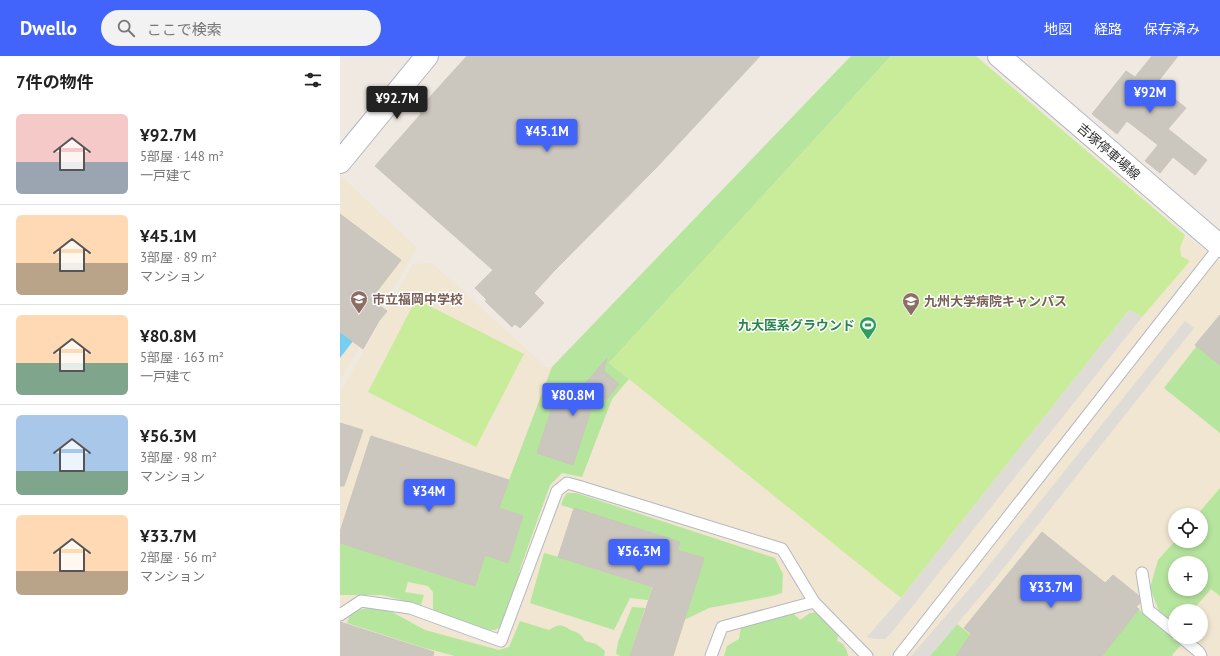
<!DOCTYPE html>
<html lang="ja">
<head>
<meta charset="utf-8">
<style>
	body { margin:0; font-family:"PT Sans","Noto Sans JP",sans-serif; background:#f2f2f2; color:#222; height:100vh; display:flex; flex-direction:column; font-size:15px; white-space:nowrap }
	* { box-sizing:border-box; margin:0 }
	p { font-size:13px; color:#767676 }
	.icon { flex:none; width:22px; height:22px; fill:none; stroke:currentColor; stroke-width:2; stroke-linecap:round; stroke-linejoin:round }
	.map { position:relative; flex:1; overflow:hidden }
	.panel { display:flex; flex-direction:column; background:#fff; width:340px }
	.panel>* { flex:none }
	.fabs { position:absolute; left:828px; top:452px; display:grid; gap:8px }
	.fabs a { display:grid; place-items:center; width:40px; height:40px; border-radius:50%; background:#fff; box-shadow:0 2px 6px #0003; font-size:20px }
	.price { position:absolute; translate:-50% -34px; padding:0 9px; border-radius:4px; background:#4264fb; color:#fff; font-size:13px; line-height:26px; filter:drop-shadow(0 1px 2px #0008) }
	.price::after { content:''; position:absolute; left:50%; top:24px; width:12px; height:9px; margin-left:-6px; background:inherit; clip-path:polygon(0 0,100% 0,50% 100%) }
	.price.selected { background:#222; color:#fff }
	ul { padding:0; list-style:none }
	li { display:flex; align-items:center; gap:12px; height:100px; padding:0 16px }
	li+li { border-top:1px solid #e0e0e0 }
	li span { display:grid; place-items:center; flex:none; width:112px; height:80px; border-radius:6px; color:#555 }
	li>.icon { margin-inline-start:auto }
	span .icon { width:48px; height:48px; fill:#fffc; stroke-width:1 }
	li b { font-size:17px }
	h2 { display:flex; justify-content:space-between; align-items:center; height:48px; padding:0 16px; font-size:17px }
	header { display:flex; align-items:center; gap:24px; box-sizing:border-box; height:56px; padding:0 20px; background:#4264fb; color:#fff }
	header strong { font-size:19px }
	nav { display:flex; gap:22px; margin-inline-start:auto; font-size:14px }
	.search { width:280px; height:36px; background:#f2f2f2; display:flex; align-items:center; gap:10px; box-sizing:border-box; padding:0 14px; border-radius:22px; color:#767676; font-size:15px }
	main { display:flex; flex:1; min-height:0 }
	.map>svg:first-child { display:block }
	.education { fill:#f0e6d1; fill-rule:evenodd }
	.green { fill:#b6e59e; fill-rule:evenodd }
	.pitch { fill:#c9ec9a }
	.plaza { fill:#dfdcd8 }
	.water { fill:#75cff0 }
	.building { fill:#cbc7bf; stroke:#cbc5ba }
	.lines { fill:none; stroke-linecap:round; stroke-linejoin:round }
	.lane-casing { stroke:#b4b7c1; stroke-width:13 }
	.street-casing { stroke:#b4b7c1; stroke-width:24 }
	.secondary-casing { stroke:#b4b7c1; stroke-width:24 }
	.lane { stroke:#fff; stroke-width:11 }
	.street { stroke:#fff; stroke-width:22 }
	.secondary { stroke:#fff; stroke-width:22 }
	.labels { text-anchor:middle; stroke-width:3; stroke-linejoin:round; paint-order:stroke }
	.street-label { font-size:13px; fill:#2e2e2e; stroke:#fff }
	.education-label { font-size:13px; font-weight:bold; fill:#785e54; stroke:#fff; text-anchor:start }
	.leisure-label { font-size:13px; font-weight:bold; fill:#27864d; stroke:#fff; text-anchor:end }
</style>
</head>
<body>
<header>
<strong>Dwello</strong>
<div class="search"><svg class="icon" aria-label="search" viewBox="0 0 24 24"><circle cx="10" cy="10" r="6"/><path d="M15 15l6 6"/></svg>ここで検索</div>
<nav><a>地図</a><a>経路</a><a>保存済み</a></nav>
</header>
<main>
<section class="panel">
<h2>7件の物件<svg class="icon" aria-label="filters" viewBox="0 0 24 24"><path d="M4 7h16M4 17h16"/><circle cx="9" cy="7" r="2"/><circle cx="15" cy="17" r="2"/></svg></h2>
<ul>
<li><span style="background:linear-gradient(#f6c9c9 60%,#9aa5b1 0)"><svg class="icon" aria-label="home" viewBox="0 0 24 24"><path d="M3 11l9-7 9 7M6 9v11h12V9"/></svg></span><div><b>¥92.7M</b><p>5部屋 · 148 m²</p><p>一戸建て</p></div></li>
<li><span style="background:linear-gradient(#ffd9b3 60%,#b9a48a 0)"><svg class="icon" aria-label="home" viewBox="0 0 24 24"><path d="M3 11l9-7 9 7M6 9v11h12V9"/></svg></span><div><b>¥45.1M</b><p>3部屋 · 89 m²</p><p>マンション</p></div></li>
<li><span style="background:linear-gradient(#ffd9b3 60%,#7fa58c 0)"><svg class="icon" aria-label="home" viewBox="0 0 24 24"><path d="M3 11l9-7 9 7M6 9v11h12V9"/></svg></span><div><b>¥80.8M</b><p>5部屋 · 163 m²</p><p>一戸建て</p></div></li>
<li><span style="background:linear-gradient(#a9c7e8 70%,#7fa58c 0)"><svg class="icon" aria-label="home" viewBox="0 0 24 24"><path d="M3 11l9-7 9 7M6 9v11h12V9"/></svg></span><div><b>¥56.3M</b><p>3部屋 · 98 m²</p><p>マンション</p></div></li>
<li><span style="background:linear-gradient(#ffd9b3 70%,#b9a48a 0)"><svg class="icon" aria-label="home" viewBox="0 0 24 24"><path d="M3 11l9-7 9 7M6 9v11h12V9"/></svg></span><div><b>¥33.7M</b><p>2部屋 · 56 m²</p><p>マンション</p></div></li>
</ul>
</section>
<div class="map">
<svg width="880" height="600" viewBox="0 0 880 600">
	<rect width="100%" height="100%" fill="#efe9e1"/>
	<path class="education" d="M511,0H635L845,179L880,207V600H0V337L73,208L92,207L206,311H212ZM835,459H861V485H835ZM835,507H861V533H835ZM835,555H861V581H835Z
		M0,119L77,192L0,324Z"/>
	<path class="green" d="M511,0H551L269,307L289,323L272,343L242,421L222,417L210,429L181,510L177,525V531L174,533L163,569L155,574H149L115,562L109,563L93,554V536L88,530L68,526L65,536L84,539L81,549L42,539H0V487L135,530L145,499L168,507L183,460L159,452L169,424L212,311Z
		M880,260V377L824,332Z
		M880,432V540L871,533L852,555H835V572L819,555L810,532L818,504L835,485H861V459H857ZM835,507H861V533H835Z
		M227,437H236L435,502L443,518L442,537L432,540L369,552L344,564L363,502L337,494L339,486L221,449L223,443Z
		M204,497L219,501L225,500L236,507L312,531L308,544L290,542L274,574L190,547Z
		M43,551L85,574L159,594L169,591L180,565L209,574C221,566 223,570 233,575C239,577 242,579 245,585L256,588L265,595L264,600H115L81,591L7,567C11,551 29,552 43,551Z
		M292,551L305,552L290,600H280L276,598L278,586Z
		M797,552L841,589L832,599L833,600H762Z
		M448,556L454,558L460,564L470,557L479,556L498,571V580L497,585C504,587 507,593 508,600H384L387,590L399,583L401,570L431,561L434,563L437,560Z
		M617,568L657,600H590Z"/>
	<path class="pitch" d="M551,0H636L845,179L840,191L841,200L850,205L802,261L789,254L561,542L269,307Z
		M76,243L184,298L136,391L28,336Z"/>
	<path class="plaza" d="M789,254L802,261L552,576L545,583H536L527,581L561,542Z
		M845,265L854,272L650,529L590,600H571L637,524Z"/>
	<path class="water" d="M0,276L13,285L0,302Z"/>
	<path class="building" d="M127,0H420L316,112L214,215L194,237L204,247L180,272L175,268L172,271L145,245L147,244L135,232L153,214L35,110L81,58L78,54Z
		M812,0H838L816,28L846,52L828,73L867,104L855,119L833,101L820,117L805,105L818,89L787,65L777,78L752,58L786,15L795,21Z
		M0,158L61,204L31,243L47,255L39,265L23,293L0,276Z
		M880,259V309L855,289Z
		M267,302L264,315L279,328L266,344L257,335L233,409L197,397L218,334L235,339Z
		M0,367L23,374L4,430H0Z
		M31,380L169,424L159,452L183,460L168,507L145,499L135,530L0,487V476Z
		M234,452L340,486L337,494L364,502L333,600H290L313,531L218,501Z
		M702,476L765,527L773,519L798,539L800,547L796,551L799,553L762,600H616L631,578L624,572Z
		M0,566L94,596L93,600H0Z"/>
	<g class="lines">
		<g class="lane-casing">
			<path id="lane" d="M802,517L808,554L835,576
				M0,559L21,545L70,552L161,585L217,435L227,427L238,430L442,493L474,546L527,600
				M841,581L859,596L861,600
				M371,600L382,571L474,546
				M559,600L880,190"/>
		</g>
		<g class="street-casing">
			<path id="street" d="M0,106L87,0"/>
		</g>
		<g class="secondary-casing">
			<path id="secondary" d="M659,0L880,190"/>
		</g>
		<use href="#lane" class="lane"/>
		<use href="#street" class="street"/>
		<use href="#secondary" class="secondary"/>
	</g>
	<defs>
		<g id="school-pin" transform="scale(0.9)"><path d="M0 17L-7.5 6A9.5 9.5 0 1 1 7.5 6Z" fill="#8d6e63" stroke="#fff"/><path d="M0-5L7-2L0 1L-7-2ZM-4 1L0 2.5L4 1V4Q0 6-4 4Z" fill="#fff"/></g>
		<g id="university-pin" transform="scale(0.9)"><path d="M0 17L-7.5 6A9.5 9.5 0 1 1 7.5 6Z" fill="#8d6e63" stroke="#fff"/><path d="M0-5L7-2L0 1L-7-2ZM-4 1L0 2.5L4 1V4Q0 6-4 4Z" fill="#fff"/></g>
		<g id="stadium-pin" transform="scale(0.9)"><path d="M0 17L-7.5 6A9.5 9.5 0 1 1 7.5 6Z" fill="#2e9e5b" stroke="#fff"/><path d="M0-5a6.5 5 0 1 0 0 10a6.5 5 0 1 0 0-10ZM-3.5-1.8h7v3.6h-7Z" fill="#fff"/></g>
	</defs>
	<g fill-rule="evenodd">
		<use href="#school-pin" x="19" y="243"/>
		<use href="#university-pin" x="571" y="245"/>
		<use href="#stadium-pin" x="528" y="269"/>
	</g>
	<g class="labels">
		<g class="street-label">
			<text transform="translate(769 95) rotate(41)" y="5">吉塚停車場線</text>
		</g>
		<g class="education-label">
			<text x="32" y="248">市立福岡中学校</text>
			<text x="584" y="250">九州大学病院キャンパス</text>
		</g>
		<g class="leisure-label">
			<text x="515" y="274">九大医系グラウンド</text>
		</g>
	</g>
</svg>
<div class="fabs">
<a><svg class="icon" aria-label="locate" viewBox="0 0 24 24"><circle cx="12" cy="12" r="6"/><path d="M12 2v4M12 18v4M2 12h4M18 12h4"/></svg></a>
<a>+</a>
<a>−</a>
</div>
<b class="price" style="left:810px;top:58px">¥92M</b>
<b class="price selected" style="left:57px;top:64px">¥92.7M</b>
<b class="price" style="left:207px;top:97px">¥45.1M</b>
<b class="price" style="left:233px;top:361px">¥80.8M</b>
<b class="price" style="left:89px;top:457px">¥34M</b>
<b class="price" style="left:299px;top:517px">¥56.3M</b>
<b class="price" style="left:711px;top:553px">¥33.7M</b>
</div>
</main>
</body>
</html>
